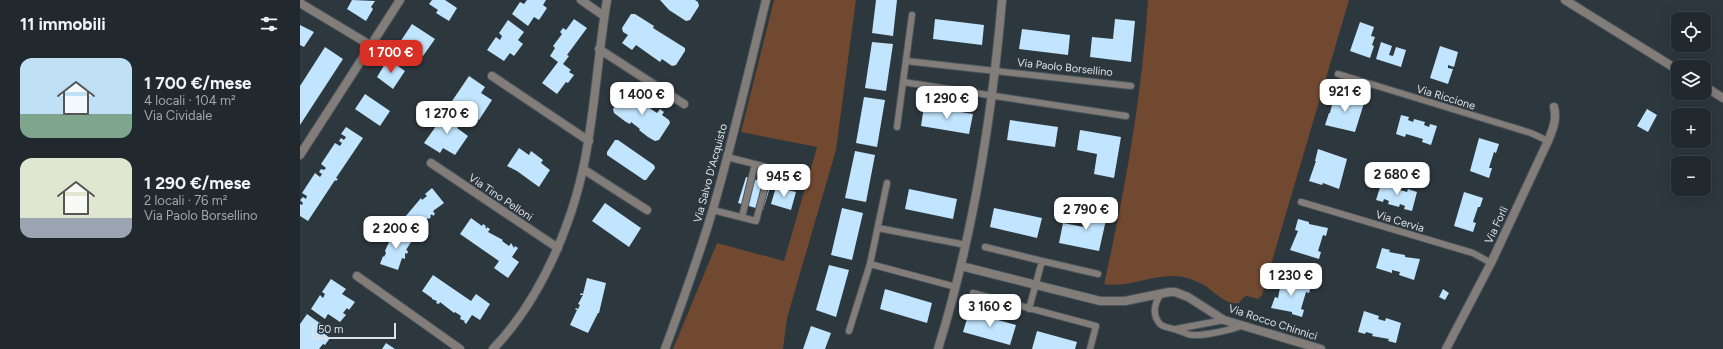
<!DOCTYPE html>
<html lang="it">
<head>
<meta charset="utf-8">
<style>
	body { margin:0; font-family:Figtree,sans-serif; background:#2e353a; color:#f1f3f6; height:100vh; display:flex; flex-direction:column; font-size:15px; white-space:nowrap }
	* { box-sizing:border-box; margin:0 }
	p { font-size:13px; color:#a2a6aa }
	.icon { flex:none; width:22px; height:22px; fill:none; stroke:currentColor; stroke-width:2; stroke-linecap:round; stroke-linejoin:round }
	.map { position:relative; flex:1; overflow:hidden }
	.side { display:flex; flex-direction:column; background:#22292e; width:300px }
	.side>* { flex:none }
	.fabs { position:absolute; left:1371px; top:12px; display:grid; gap:8px }
	.fabs a { display:grid; place-items:center; width:40px; height:40px; border-radius:8px; background:#22292e; box-shadow:0 4px 16px #0002,0 0 0 1px #3f454a; font-size:20px }
	.scale { position:absolute; left:12px; bottom:10px; width:84px; box-sizing:border-box; padding-left:4px; border:2px solid #dce2e7; border-top:0; font-size:11px; line-height:14px; white-space:nowrap; color:#dce2e7; -webkit-text-stroke:3px #2d373e; paint-order:stroke }
	.price { position:absolute; translate:-50% -34px; padding:0 9px; border-radius:8px; background:#fff; color:#222; font-size:13px; line-height:26px; filter:drop-shadow(0 1px 2px #0008) }
	.price::after { content:''; position:absolute; left:50%; top:24px; width:12px; height:9px; margin-left:-6px; background:inherit; clip-path:polygon(0 0,100% 0,50% 100%) }
	.price.active { background:#d93025; color:#fff }
	ul { padding:0; list-style:none }
	li { display:flex; align-items:center; gap:12px; height:100px; padding:0 20px }
	li span { display:grid; place-items:center; flex:none; width:112px; height:80px; border-radius:12px; color:#555 }
	li>.icon { margin-inline-start:auto }
	span .icon { width:48px; height:48px; fill:#fffc; stroke-width:1 }
	li b { font-size:17px }
	h2 { display:flex; justify-content:space-between; align-items:center; height:48px; padding:0 20px; font-size:17px }
	main { display:flex; flex:1; min-height:0 }
	.map>svg:first-child { display:block }
	.green { fill:#714830 }
	.building { fill:#c1e5fe }
	.lines { fill:none; stroke-linecap:round; stroke-linejoin:round }
	.service-casing { stroke:#4c565c; stroke-width:8 }
	.minor-casing { stroke:#4c565c; stroke-width:10 }
	.tertiary-casing { stroke:#4c565c; stroke-width:10 }
	.service { stroke:#837d7a; stroke-width:6 }
	.minor { stroke:#837d7a; stroke-width:8 }
	.tertiary { stroke:#837d7a; stroke-width:8 }
	.labels { text-anchor:middle; stroke-width:4; stroke-linejoin:round; paint-order:stroke }
	.street-label { font-size:11px; fill:#dce2e7; stroke:#2d373e }
</style>
</head>
<body>
<main>
<section class="side">
<h2>11 immobili<svg class="icon" aria-label="filters" viewBox="0 0 24 24"><path d="M4 7h16M4 17h16"/><circle cx="9" cy="7" r="2"/><circle cx="15" cy="17" r="2"/></svg></h2>
<ul>
<li><span style="background:linear-gradient(#bfe0f5 70%,#7fa58c 0)"><svg class="icon" aria-label="home" viewBox="0 0 24 24"><path d="M3 11l9-7 9 7M6 9v11h12V9"/></svg></span><div><b>1 700 €/mese</b><p>4 locali · 104 m²</p><p>Via Cividale</p></div></li>
<li><span style="background:linear-gradient(#dfe7d0 75%,#9aa5b1 0)"><svg class="icon" aria-label="home" viewBox="0 0 24 24"><path d="M3 11l9-7 9 7M6 9v11h12V9"/></svg></span><div><b>1 290 €/mese</b><p>2 locali · 76 m²</p><p>Via Paolo Borsellino</p></div></li>
</ul>
</section>
<div class="map">
<svg width="1423" height="349" viewBox="0 0 1423 349">
	<rect width="100%" height="100%" fill="#2d373e"/>
	<path class="green" d="M474,0H556L536,150L487,318L483,349H373L417,243L484,261L517,147L441,132Z
		M848,0H1049L962,295L958,299L947,296L944,297L939,303C927,306 914,292 904,285C899,282 893,280 887,278C857,270 833,289 804,284C825,191 842,96 848,0Z"/>
	<path class="building" d="M52,0L75,1L71,7L73,9L66,21L47,9Z
		M132,0H145L157,8L149,21L136,13L138,10L129,4Z
		M227,0H246L243,5L247,8L239,20L234,17L228,26L212,14L220,2L224,4Z
		M360,0H395L398,2L399,6L390,20L386,21L369,10Z
		M576,0H597L593,36L572,33Z
		M331,14H335L354,26L353,28L385,48V51L376,65L372,66L362,59L360,62L336,45L332,50L322,43L328,35L323,32L322,28Z
		M274,19L287,28L267,55L269,56L263,64L271,70L269,72L274,75L268,83L266,82L257,94L242,83L258,62L250,56L255,48L253,46L262,34L260,32L263,28L266,30Z
		M635,19L684,25L682,45L633,39Z
		M815,19L835,21L831,62L790,57L792,37L813,39Z
		M208,20L224,32L218,40L223,44L214,56L210,53L204,61L187,50L196,37L200,40L202,36L199,33Z
		M1060,22L1074,27L1071,36L1075,37L1072,45L1074,46L1070,58L1050,51Z
		M112,24L135,39L123,56L100,42Z
		M0,25L14,32L4,47L0,45Z
		M722,29L770,35L768,55L719,49Z
		M572,42L593,44L586,91L565,88Z
		M1081,42L1092,46L1089,55L1093,56L1096,47L1106,50L1101,67L1076,59Z
		M1140,46L1158,52L1154,67L1148,65V68L1153,69L1148,84L1130,78Z
		M25,47L43,59L0,125V86Z
		M88,59L105,71L93,89L77,77Z
		M169,76L185,87L181,93L192,100L179,120L167,112L164,118L148,107Z
		M325,92H329L336,96L338,94L342,96L339,101L357,113L360,109L364,112L362,115L369,120L370,123L359,140L355,141L348,137L339,130L340,129L331,122L330,124L326,122L314,113L313,109Z
		M1035,93L1049,97L1048,99L1064,103L1055,132L1025,125L1029,113H1030Z
		M65,94L90,111L80,126L55,109Z
		M564,97L585,100L577,147L556,143Z
		M624,106L673,114L669,134L621,126Z
		M1347,109L1357,115L1348,132L1337,126Z
		M146,112L161,122L157,128L168,136L155,155L143,148L140,153L124,143Z
		M1101,115L1109,117L1108,120L1113,122L1114,119L1125,122L1124,125L1129,127L1130,124L1137,126L1131,145L1122,142L1123,139L1106,134L1105,137L1096,134Z
		M710,120L758,127L755,147L707,140Z
		M46,127L63,138L36,178L38,179L36,181L35,180L8,221L0,216V204L2,205L3,203L0,200L3,197L6,199L7,196L2,193L15,173L20,177L22,174L19,172L21,169L24,170L26,168L21,164L35,143L40,146L42,143L39,141L41,138L44,140L46,137L41,134Z
		M780,130L821,137L814,178L794,174L797,154L777,150Z
		M1179,138L1199,144L1196,153L1194,152L1189,168H1192L1189,178L1170,171Z
		M315,140H318L354,165L355,168L346,180H344L307,155V152Z
		M219,148L229,155L231,151L243,160L241,163L250,170L239,187L217,171L207,166Z
		M1018,149L1047,159L1039,189L1023,183L1022,185L1009,181L1016,161H1015Z
		M555,151L575,155L566,202L545,198Z
		M446,177L471,184L463,210L438,203Z
		M1082,181L1091,183L1090,187L1107,192L1108,189L1117,192L1112,211L1104,209L1105,206L1100,204L1099,207L1088,204L1089,201L1084,199L1083,202L1076,200Z
		M476,187L496,192L491,210L471,204Z
		M132,188L144,203L133,211L135,214L133,216L132,214L130,216L131,217L129,219L128,218L120,228L105,217L121,198L122,200L127,196L125,194Z
		M609,189L657,199L653,219L605,209Z
		M1164,192L1183,198L1180,207H1178L1173,222L1176,223L1173,232L1154,226Z
		M305,203L341,228L329,247L292,221Z
		M788,207L808,211L799,251L759,243L763,223L784,227Z
		M542,208L563,213L552,260L531,255Z
		M694,208L742,218L737,238L690,227Z
		M171,218L182,226L183,224L186,226L185,227L187,229V227L190,229L188,232L203,240L202,241L209,246L211,243L214,248L215,246L218,248L212,257L219,262L208,278L194,268L199,261L160,234Z
		M998,219L1009,222V224L1028,228L1026,236L1023,235L1018,251L1021,252L1019,259L990,250L998,231L995,230Z
		M97,229L113,239L106,250L108,251L107,254L105,253V259L102,258L98,270L80,264L83,256L84,257L86,253L85,251L89,242Z
		M1082,248L1090,250L1089,252L1105,255V257L1120,259L1114,280L1099,275L1100,272L1092,270V273L1076,268Z
		M529,265L549,270L536,317L516,310Z
		M133,275L171,301L176,294L190,304L180,320L172,315L166,324L164,322L165,321L160,319L161,316L155,312L154,313L140,302L139,304L136,303L137,301L132,299V298L122,291Z
		M982,277L1011,286L1009,293L1006,292L1001,309L1004,310L1002,317L992,314V312L971,308L975,297L978,298Z
		M287,278L306,283L299,313H298L288,333L270,325L277,310L275,309L276,308L278,309L280,305L278,304L283,295H280L281,293L283,294Z
		M31,279L46,289L42,294L55,302L49,310L47,308L43,313L46,315L40,322L28,314L25,319L11,309L20,295L23,298L25,294L22,292Z
		M585,289L632,303L627,323L580,309Z
		M1143,289L1149,293L1145,300L1139,297Z
		M1064,311L1079,316L1078,319L1085,321L1086,318L1101,323L1096,343L1088,341L1089,339L1072,336L1073,334L1066,332L1065,334L1058,332Z
		M669,312L716,325L710,345L663,332Z
		M7,314L21,324L18,329L30,338L25,345L23,344L19,349H0V324Z
		M511,326L531,333L525,349H503Z
		M737,331L777,342L775,349H732Z
		M86,343L95,349H82Z"/>
	<g class="lines">
		<g class="service-casing">
			<path id="service" d="M606,61L831,86
				M1038,74L1231,133L1248,141
				M603,82L826,116
				M597,127L612,15
				M1001,202L1173,253L1191,263
				M413,210L456,221L470,168L427,157
				M442,217L455,164
				M578,228L666,245
				M685,247L742,261L729,309
				M742,261L798,274
				M570,264L656,287
				M673,293L796,326L790,349
				M862,293C855,301 851,314 860,324C864,328 872,328 877,330C882,331 887,335 892,335C904,336 931,330 943,325
				M876,329L924,320
				M549,331L570,264L587,183"/>
		</g>
		<g class="minor-casing">
			<path id="minor" d="M281,0L304,16
				M1265,0L1378,70
				M0,3L70,45
				M299,49L384,104
				M192,76L289,141
				M1404,86L1423,98
				M0,155L100,0
				M131,163L258,248
				M283,169L347,210
				M661,266L800,301H825L869,292H875L888,297L924,320L1021,349
				M57,276L160,349
				M193,349C244,296 277,214 288,142C296,95 299,47 307,0
				M638,349C673,236 692,118 702,0
				M1146,349L1191,263L1248,141C1253,129 1257,120 1254,107"/>
		</g>
		<g class="tertiary-casing">
			<path id="tertiary" d="M365,349C382,303 399,256 413,209C433,140 449,70 466,0"/>
		</g>
		<use href="#service" class="service"/>
		<use href="#minor" class="minor"/>
		<use href="#tertiary" class="tertiary"/>
	</g>
	<g class="labels">
		<g class="street-label">
			<text transform="translate(765 67) rotate(6)" y="4">Via Paolo Borsellino</text>
			<text transform="translate(1146 97) rotate(17)" y="4">Via Riccione</text>
			<text transform="translate(410 173) rotate(-75)" y="4">Via Salvo D'Acquisto</text>
			<text transform="translate(201 197) rotate(34)" y="4">Via Tino Pelloni</text>
			<text transform="translate(1100 221) rotate(17)" y="4">Via Cervia</text>
			<text transform="translate(1196 225) rotate(-65)" y="4">Via Forlì</text>
			<text transform="translate(973 322) rotate(18)" y="4">Via Rocco Chinnici</text>
		</g>
	</g>
</svg>
<div class="fabs">
<a><svg class="icon" aria-label="locate" viewBox="0 0 24 24"><circle cx="12" cy="12" r="6"/><path d="M12 2v4M12 18v4M2 12h4M18 12h4"/></svg></a>
<a><svg class="icon" aria-label="layers" viewBox="0 0 24 24"><path d="M12 4l9 5-9 5-9-5zM3 14l9 5 9-5"/></svg></a>
<a>+</a>
<a>−</a>
</div>
<div class="scale">50 m</div>
<b class="price active" style="left:91px;top:74px">1 700 €</b>
<b class="price" style="left:1045px;top:113px">921 €</b>
<b class="price" style="left:342px;top:116px">1 400 €</b>
<b class="price" style="left:647px;top:120px">1 290 €</b>
<b class="price" style="left:147px;top:135px">1 270 €</b>
<b class="price" style="left:1097px;top:196px">2 680 €</b>
<b class="price" style="left:484px;top:198px">945 €</b>
<b class="price" style="left:786px;top:231px">2 790 €</b>
<b class="price" style="left:96px;top:250px">2 200 €</b>
<b class="price" style="left:991px;top:297px">1 230 €</b>
<b class="price" style="left:690px;top:328px">3 160 €</b>
</div>
</main>
</body>
</html>
